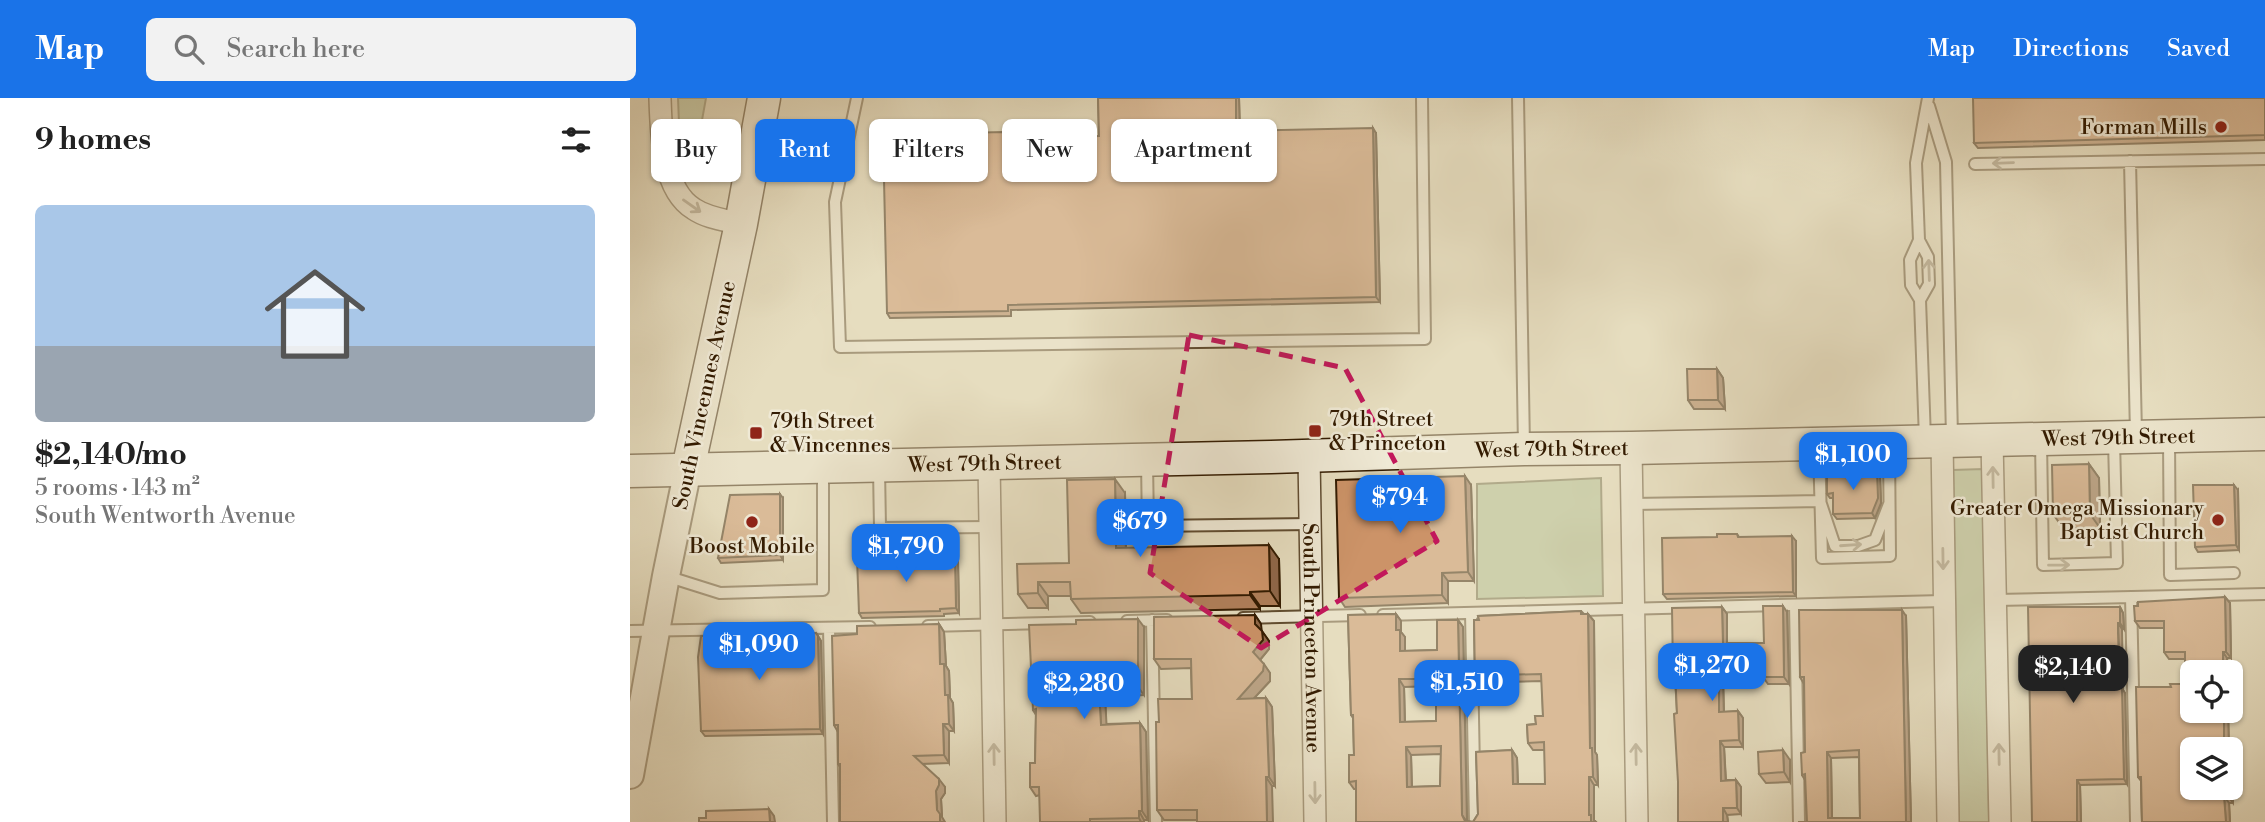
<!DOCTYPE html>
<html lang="en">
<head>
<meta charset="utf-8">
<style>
	body { margin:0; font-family:"Libre Bodoni",serif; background:#f2f2f2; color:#222; height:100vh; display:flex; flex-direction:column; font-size:26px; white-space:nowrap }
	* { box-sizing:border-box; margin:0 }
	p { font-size:23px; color:#767676 }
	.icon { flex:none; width:38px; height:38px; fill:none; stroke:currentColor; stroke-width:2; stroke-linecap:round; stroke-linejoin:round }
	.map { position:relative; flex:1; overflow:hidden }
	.sheet { display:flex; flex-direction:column; background:#fff; width:630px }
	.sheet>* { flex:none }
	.guide { position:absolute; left:21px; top:21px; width:665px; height:63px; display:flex; gap:14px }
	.fabs { position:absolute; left:1550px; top:562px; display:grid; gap:14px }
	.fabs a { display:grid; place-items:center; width:63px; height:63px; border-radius:10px; background:#fff; box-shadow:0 2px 5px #0004; font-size:35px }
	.price { position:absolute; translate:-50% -60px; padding:0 16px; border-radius:14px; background:#1a73e8; color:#fff; font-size:23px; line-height:46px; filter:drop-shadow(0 2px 4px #0008) }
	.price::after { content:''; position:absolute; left:50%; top:42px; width:21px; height:16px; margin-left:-10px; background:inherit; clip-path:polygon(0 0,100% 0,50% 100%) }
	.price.selected { background:#222; color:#fff }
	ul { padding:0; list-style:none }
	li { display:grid; align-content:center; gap:14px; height:371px; padding:0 35px }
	li span { display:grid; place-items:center; height:217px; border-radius:10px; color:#555 }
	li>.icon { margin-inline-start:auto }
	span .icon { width:126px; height:126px; fill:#fffc; stroke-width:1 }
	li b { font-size:30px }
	h2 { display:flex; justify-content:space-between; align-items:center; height:84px; padding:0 35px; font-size:30px }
	.chip { padding:0 24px; border-radius:10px; background:#fff; box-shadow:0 2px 5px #0004; font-size:24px; line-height:63px }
	.chip.selected { background:#1a73e8; color:#fff }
	header { display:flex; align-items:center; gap:42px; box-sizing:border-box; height:98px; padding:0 35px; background:#1a73e8; color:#fff }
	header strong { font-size:33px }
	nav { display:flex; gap:38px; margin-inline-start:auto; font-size:24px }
	.search { width:490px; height:63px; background:#f2f2f2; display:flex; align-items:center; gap:18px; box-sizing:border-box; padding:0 24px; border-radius:10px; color:#767676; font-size:26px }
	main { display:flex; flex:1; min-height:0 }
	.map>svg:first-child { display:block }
	.green { fill:#b1c295; stroke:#726e4b; stroke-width:2 }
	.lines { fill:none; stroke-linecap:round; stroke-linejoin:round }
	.service-casing { stroke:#604c30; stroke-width:14 }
	.minor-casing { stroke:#604c30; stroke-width:24 }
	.tertiary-casing { stroke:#604c30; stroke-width:30 }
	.secondary-casing { stroke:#331b01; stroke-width:35 }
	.service { stroke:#efe9d5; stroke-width:10 }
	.minor { stroke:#efe9d5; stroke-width:21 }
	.tertiary { stroke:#efe9d5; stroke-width:26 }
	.secondary { stroke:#efe9d5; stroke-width:32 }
	.wall { fill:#af7e59; stroke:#331b01; stroke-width:2; fill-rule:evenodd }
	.shaded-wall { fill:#8f6749; stroke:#331b01; stroke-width:2 }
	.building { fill:#cc9368; stroke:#331b01; stroke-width:2; fill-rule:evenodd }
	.oneway { stroke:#9a8c76 }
	.marked { fill:none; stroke:#c2185b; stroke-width:5; stroke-dasharray:14 9; stroke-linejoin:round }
	.poi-dot { fill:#8f2418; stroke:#efe9d5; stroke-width:2.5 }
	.labels { text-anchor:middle; stroke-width:5; stroke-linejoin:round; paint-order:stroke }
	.poi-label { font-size:21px; fill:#331b01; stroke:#efe9d5; text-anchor:end }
	.street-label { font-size:21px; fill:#331b01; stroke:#efe9d5 }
</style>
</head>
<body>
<header>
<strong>Map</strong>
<div class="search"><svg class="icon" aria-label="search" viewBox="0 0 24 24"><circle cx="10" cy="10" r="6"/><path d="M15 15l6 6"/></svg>Search here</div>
<nav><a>Map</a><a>Directions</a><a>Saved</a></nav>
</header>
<main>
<section class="sheet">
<h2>9 homes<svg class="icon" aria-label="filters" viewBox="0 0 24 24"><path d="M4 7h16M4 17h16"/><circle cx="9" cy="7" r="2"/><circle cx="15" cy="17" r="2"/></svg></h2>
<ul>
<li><span style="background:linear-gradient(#a9c7e8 65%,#9aa5b1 0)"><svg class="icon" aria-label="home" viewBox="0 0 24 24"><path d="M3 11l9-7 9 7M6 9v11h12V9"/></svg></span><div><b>$2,140/mo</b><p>5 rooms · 143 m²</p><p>South Wentworth Avenue</p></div></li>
</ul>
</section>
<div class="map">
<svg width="1635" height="724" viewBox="0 0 1635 724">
	<rect width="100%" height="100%" fill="#e6ddbf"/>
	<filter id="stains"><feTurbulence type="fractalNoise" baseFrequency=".00286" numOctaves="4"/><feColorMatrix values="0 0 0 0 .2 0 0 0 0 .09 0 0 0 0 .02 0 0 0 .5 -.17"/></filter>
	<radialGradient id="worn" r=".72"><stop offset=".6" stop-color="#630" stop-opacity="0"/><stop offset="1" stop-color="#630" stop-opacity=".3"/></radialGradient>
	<path class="green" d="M48,0H76L61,83L49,25Z
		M1353,371L1359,724H1329L1323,372Z
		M971,380L973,498L847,501V386Z"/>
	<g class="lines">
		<g class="service-casing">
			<path id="service" d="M227,0L205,104L210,249L795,241L792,0
				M888,0L894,348
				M1299,8L1316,64L1322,339
				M1500,63L1506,336
				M1345,66L1635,61
				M1289,142L1298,159L1299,186L1290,202
				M1295,341L1290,202L1281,187L1280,162L1289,142L1286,65L1298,0
				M1539,341L1540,477L1604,475
				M1411,344L1413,467L1487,465L1484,342
				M1189,349L1192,460L1260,458L1259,349
				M517,364L518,428L681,426
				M249,370L250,430L360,429
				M1002,406L1190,403L1205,448H1228L1245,442L1259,406
				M36,478L90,495L193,492V371
				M1501,499L1506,724
				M1366,502L1635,496
				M1165,507L1169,724
				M841,515L845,724
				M753,517L1313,503
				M613,520L730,517
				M522,522L526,724
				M497,523L537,522
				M298,528L460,524
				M199,530L203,724
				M0,533L240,529"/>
		</g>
		<g class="minor-casing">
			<g id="minor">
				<path d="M30,0C31,33 32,92 64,111C77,120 95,122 111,126"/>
				<path d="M1362,342L1370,724"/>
				<path d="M1312,343L1318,724"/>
				<path d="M1001,350L1007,724"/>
				<path id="s1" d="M679,358L685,724"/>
				<path d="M359,365L365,724"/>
			</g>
		</g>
		<g class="tertiary-casing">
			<path id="tertiary" d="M0,677L36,478L58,371"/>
		</g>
		<g class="secondary-casing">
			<g id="secondary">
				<path d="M58,371L111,126L134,0"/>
				<path id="s2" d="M0,373L641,359L894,351L1001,350L1635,336"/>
			</g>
		</g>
		<use href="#service" class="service"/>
		<use href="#minor" class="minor"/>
		<use href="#tertiary" class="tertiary"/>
		<use href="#secondary" class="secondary"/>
	</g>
	<path class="wall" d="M468,0H609L610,33L746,35L750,204L381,212V218L260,220L257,215L377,40L469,38Z
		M1635,0V42L1348,50L1344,45Z
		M1087,271L1093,280L1095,311H1064L1058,302Z
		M1459,366L1469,380L1470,430H1433L1423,416Z
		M1250,377L1251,405L1245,420L1207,421L1203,416V400H1200L1197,396Z
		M841,387L844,483H818V505L715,509L709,500Z
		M1608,392L1609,452L1568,454L1565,449Z
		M495,395L496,450L649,461L650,508H630V511L451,515L441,501V498H418V510H398L388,496L439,465Z
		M153,400V462L91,465L88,460Z
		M1107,436L1109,439L1166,443V498L1037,501L1033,496L1087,439Z
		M328,463L329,515L314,516V518L232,520L229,515Z
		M1595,499L1600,505L1601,560H1597L1598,574H1563V612H1598L1599,651H1563L1603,681V705H1599L1600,724H1512L1511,683L1508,679L1541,589L1555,586V561H1539L1534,554V530H1510L1505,523Z
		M1092,509L1097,516V545H1134L1157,514L1159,586H1138L1133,579L1093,580L1094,614L1108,613L1113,620V649H1094L1096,682H1106L1111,689V716L1097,717L1098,724L1047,615L1045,578L1043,574Z
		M1490,509L1493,515L1494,531H1492L1491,540L1493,592L1495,595L1497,686L1450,687L1451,724H1402Z
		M951,513L954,516H958L964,523L965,654L967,657L968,687H964V722L966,724H726V691H724L719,684V657H724L723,620L721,617L718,517L766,516L771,523V534L775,539V553L807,552V522H828L833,529L837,723L843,724L848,716L846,654L882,652L887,660L888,686H915V652H903L898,645L897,627L906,626L905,618H913L912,583L874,584V591H850L845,584L844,522H849L848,518ZM806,588V623L775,624L774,589ZM811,656L810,688L782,689L781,657Z
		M625,517L631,526V532L639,543V551L630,562L640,575V583L624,600H636L642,609L645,688H642L567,722H534L527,712L529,624L562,601L561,570L531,571L524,561Z
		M1276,518L1281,724H1168H1177L1175,682L1172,677L1175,654L1174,586L1170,579ZM1229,659L1230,720H1202L1201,660Z
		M309,526L314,534L316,568L319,573L320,600L323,605L324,633H319V665L292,666L315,689V695L311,701L312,719L210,669L208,666V634L204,627L227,536Z
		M514,529V597L475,599L476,626L510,625L516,634L518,722H514V724H410V697L406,698L400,689L405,665L406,617L403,612Z
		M186,535L191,543L193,636L75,638L71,633Z
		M1160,662V684L1136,685L1129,676Z"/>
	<path class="shaded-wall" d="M606,0H609L610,38L606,33Z
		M743,30L746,35L750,204L746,199Z
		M1087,271L1093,280L1095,311L1088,302Z
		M1459,366L1469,380L1470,430L1460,416Z
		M1247,373L1250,377L1251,405L1245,420L1242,415Z
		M835,378L841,387L844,483L838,474Z
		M485,381L495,395L496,464L486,450Z
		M1604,387L1608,392L1609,452L1606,447Z
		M150,396L153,400V462L150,457Z
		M1162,438L1166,443V498L1163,494Z
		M639,447L649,461L650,508L640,493Z
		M325,458L328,463L329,515L326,510Z
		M812,475L818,483V505L812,497Z
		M408,484L418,498V510L408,495Z
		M620,494L630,508V511L620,497Z
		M1595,499L1600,505L1601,560L1596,554Z
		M1153,508L1157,514L1159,586L1154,579Z
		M1092,509L1097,516V552L1093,546Z
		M1490,509L1493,515L1494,531L1490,525Z
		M1272,512L1276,518L1281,724H1276Z
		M766,516L771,523V534L775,539V561L770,553L766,532Z
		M958,516L964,523L965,654L967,657L968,687L963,679L960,650Z
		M625,517L631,526L632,535L625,526Z
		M508,521L514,529V597L508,589Z
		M828,522L833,529L837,724L832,717Z
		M1488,525L1492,531L1493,592L1495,595L1497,686L1494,681Z
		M309,526L314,534L316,568L319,573L320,600L323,605L324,633L319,626L315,597L310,566Z
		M632,533L639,543V551L629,563L623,554Z
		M188,538L191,543L193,636L190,631Z
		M1593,554L1597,560L1598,574H1593Z
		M634,566L640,575V583L615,610L608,601Z
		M1089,573L1093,580L1094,621L1089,614Z
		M869,577L874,584V591L869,583Z
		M769,581L774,589L775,631L770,624Z
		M469,591L475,599L477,635L471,627Z
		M636,600L642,609L645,688L639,679Z
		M1594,612H1598L1599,651H1594Z
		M1108,613L1113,620V649L1109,642Z
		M510,625L516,634L518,722L512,713Z
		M313,626L319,633V665L314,657Z
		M1090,643L1094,649L1096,689L1091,683Z
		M776,649L781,657L782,697L777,689Z
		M882,652L887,660L888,694L883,686Z
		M1153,652L1160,662V684L1154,674Z
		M1197,654L1201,660L1202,724L1198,720Z
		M636,679L642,688L643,724H637Z
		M959,679L964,687V722L966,724H961L959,717Z
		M1601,679L1603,681V705L1598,698V690H1601Z
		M309,681L315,689V695L311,701L312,719L315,724H310L307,712L306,693Z
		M1106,682L1111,689V716L1107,710Z
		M1447,682L1450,687L1451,724H1447Z
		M1594,698L1599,705L1600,724H1596Z
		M1093,710L1097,717L1098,724H1093Z
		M139,711L144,718L145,724H140Z
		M509,713L514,722V724H511L509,720Z"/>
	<path class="building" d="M468,0H606V33L743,30L746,199L378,207V213L257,215L253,37L373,34L374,40L469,38Z
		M1343,0H1635V37L1344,45Z
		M1057,271H1087L1088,302H1058Z
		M1459,366L1460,416H1423L1422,367Z
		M1247,373L1248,400L1242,415L1203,416V395L1197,396V374Z
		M835,378L838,474L812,475V497L709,500L706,382Z
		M485,381L486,450L639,447L640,493L620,494V497L441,501L440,484H408V495L388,496L387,466L439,465L437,382Z
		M1563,387H1604L1606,447L1565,449Z
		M150,396V457L88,460L100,397Z
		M1087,436H1107L1108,439L1162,438L1163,494L1033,496L1032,440L1087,439Z
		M325,458L326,510L310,511V513L229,515L227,460Z
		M1595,499L1596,554H1593V574H1563V612H1594V651H1563V690H1598V698H1594L1596,724H1512L1511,679H1508L1506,589H1541L1540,586H1555V554H1534V523H1505L1504,508H1508V504Z
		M1133,508H1153L1154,579H1133V572L1089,573V614L1108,613L1109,642L1090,643L1091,683L1106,682L1107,710H1093V724H1048V684L1044,616L1047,615L1045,574H1043L1042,510L1092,509L1093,546L1134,545Z
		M1398,509H1490V525H1488V535L1490,590H1492L1494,681L1447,682V724H1402Z
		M1169,512H1272L1276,724H1168H1177L1175,676L1172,677L1171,655L1175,654L1174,579H1170ZM1229,652L1230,720H1198L1197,654Z
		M951,513V516H958L960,650H962L963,679H959V717H961V724H726V683L719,684V657H724L723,617H721L718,517L766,516V532H770V553L807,552V522H828L832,717L835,723L843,724L848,716L846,654L882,652L883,686H915L914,644L898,645L897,627L906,626L905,618H913L911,576L869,577V583L845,584L844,522H849L848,518ZM769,581H806V623L770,624ZM811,648L810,688L777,689L776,649Z
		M625,517V526L632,533L633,542L623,554L634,566L633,573L608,601L636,600L639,679H636L637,724H567V712H527L526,624H529L528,601H562L561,561H524V519Z
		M508,521V589L469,591L471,627L510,625L512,713H509V720L460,721V724H411L410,723L409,689H400V665H405L406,611L403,612L399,527L446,526V522Z
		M309,526L310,566H314L315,597H318L319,626H313L314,657L284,658L309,681V687L306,693L307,712L310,716V724H210V666H208V627H204L202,538L227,536V528Z
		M186,535L188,538L190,631L71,633L68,559L71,538Z
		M1153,652L1154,674L1129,676L1128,654Z
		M139,711L140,724H69V720H76V713Z"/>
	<defs><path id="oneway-shaft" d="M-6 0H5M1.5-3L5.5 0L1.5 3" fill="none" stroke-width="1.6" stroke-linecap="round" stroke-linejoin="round" transform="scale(1.75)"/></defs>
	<g class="oneway">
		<use href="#oneway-shaft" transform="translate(1373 65) rotate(178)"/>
		<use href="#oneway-shaft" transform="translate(62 108) rotate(35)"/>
		<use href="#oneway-shaft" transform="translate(1299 172) rotate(-92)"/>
		<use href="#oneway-shaft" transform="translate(1363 379) rotate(-91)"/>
		<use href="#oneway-shaft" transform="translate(1221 447) rotate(-4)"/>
		<use href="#oneway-shaft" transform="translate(1313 461) rotate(89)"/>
		<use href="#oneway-shaft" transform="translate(1429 467) rotate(-1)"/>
		<use href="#oneway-shaft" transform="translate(364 656) rotate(-91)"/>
		<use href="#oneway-shaft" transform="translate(1006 656) rotate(-91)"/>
		<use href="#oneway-shaft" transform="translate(1369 656) rotate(-91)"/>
		<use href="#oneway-shaft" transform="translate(685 695) rotate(89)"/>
	</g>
	<path d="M0 0H1635V724H0ZM559,237L715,270L807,443L631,550L520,475Z" fill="#e6ddbf" fill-opacity=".55" fill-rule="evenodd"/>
	<path class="marked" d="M559,237L715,270L807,443L631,550L520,475Z"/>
	<g class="poi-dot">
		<circle cx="1591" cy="29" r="7"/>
		<rect x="678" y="326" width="14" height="14" rx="3.5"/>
		<rect x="119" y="328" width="14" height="14" rx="3.5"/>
		<circle cx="1588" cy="422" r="7"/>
		<circle cx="122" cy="424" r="7"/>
	</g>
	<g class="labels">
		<g class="poi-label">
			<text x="1577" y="36">Forman Mills</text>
			<text x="699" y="328" text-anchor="start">79th Street<tspan x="699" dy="24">&amp; Princeton</tspan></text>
			<text x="140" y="330" text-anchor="start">79th Street<tspan x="140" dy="24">&amp; Vincennes</tspan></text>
			<text x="1574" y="417">Greater Omega Missionary<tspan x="1574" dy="24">Baptist Church</tspan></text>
			<text x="122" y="455" text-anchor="middle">Boost Mobile</text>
		</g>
		<g class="street-label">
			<text transform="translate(74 297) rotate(-78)" y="7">South Vincennes Avenue</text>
			<text dy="7" stroke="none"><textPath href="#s2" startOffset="1489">West 79th Street</textPath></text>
			<text dy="7" stroke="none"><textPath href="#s2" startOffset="922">West 79th Street</textPath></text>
			<text dy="7" stroke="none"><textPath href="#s2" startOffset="355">West 79th Street</textPath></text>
			<text dy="7" stroke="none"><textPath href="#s1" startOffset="182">South Princeton Avenue</textPath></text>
		</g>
	</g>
	<rect width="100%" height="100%" filter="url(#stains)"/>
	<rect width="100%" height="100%" fill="url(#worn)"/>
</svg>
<div class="fabs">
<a><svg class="icon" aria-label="locate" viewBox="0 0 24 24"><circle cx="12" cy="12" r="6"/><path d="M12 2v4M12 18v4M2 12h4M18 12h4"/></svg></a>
<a><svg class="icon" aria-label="layers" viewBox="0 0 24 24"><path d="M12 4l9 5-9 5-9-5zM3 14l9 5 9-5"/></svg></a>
</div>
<b class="price" style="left:1223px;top:394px">$1,100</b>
<b class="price" style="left:770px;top:437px">$794</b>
<b class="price" style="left:510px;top:461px">$679</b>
<b class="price" style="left:276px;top:486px">$1,790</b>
<b class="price" style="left:129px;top:584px">$1,090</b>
<b class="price" style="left:1082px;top:605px">$1,270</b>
<b class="price selected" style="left:1443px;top:607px">$2,140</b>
<b class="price" style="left:837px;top:622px">$1,510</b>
<b class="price" style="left:454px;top:623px">$2,280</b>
<div class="guide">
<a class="chip">Buy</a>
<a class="chip selected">Rent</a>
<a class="chip">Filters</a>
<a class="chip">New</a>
<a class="chip">Apartment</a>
</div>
</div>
</main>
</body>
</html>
